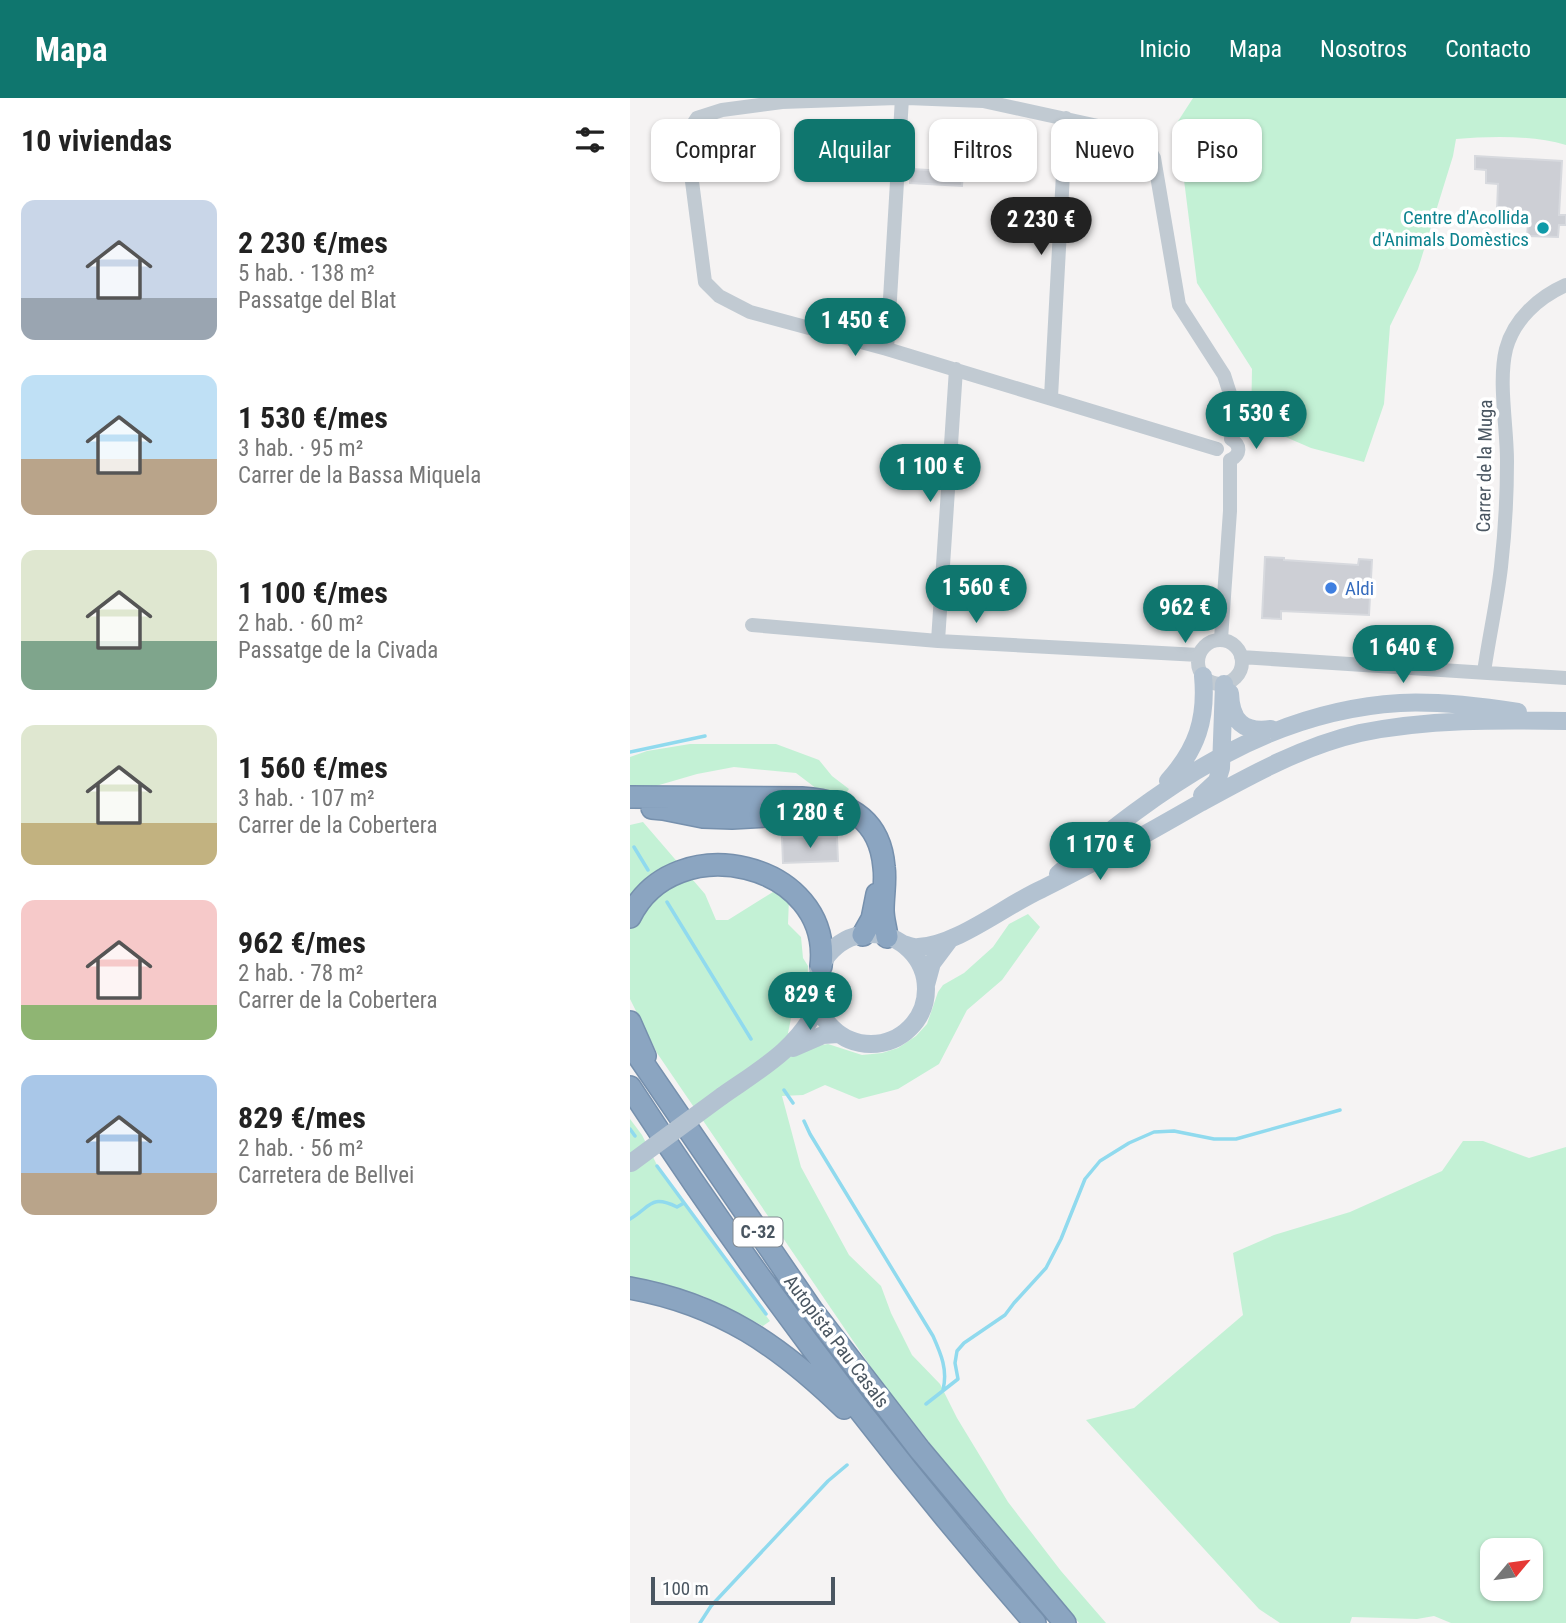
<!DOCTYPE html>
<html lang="es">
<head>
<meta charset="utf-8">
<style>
	body { margin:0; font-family:"Roboto Condensed",sans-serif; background:#f2f2f2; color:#222; height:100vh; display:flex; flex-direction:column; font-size:26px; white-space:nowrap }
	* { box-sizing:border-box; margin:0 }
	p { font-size:23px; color:#767676 }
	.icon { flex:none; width:38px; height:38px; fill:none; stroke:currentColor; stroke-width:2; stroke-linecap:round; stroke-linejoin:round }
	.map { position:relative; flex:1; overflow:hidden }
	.side { display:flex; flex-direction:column; background:#fff; width:630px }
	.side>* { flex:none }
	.banner { position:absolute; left:21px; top:21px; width:665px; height:63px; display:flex; gap:14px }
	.needle { width:46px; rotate:61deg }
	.fabs { position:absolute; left:850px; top:1440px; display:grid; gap:14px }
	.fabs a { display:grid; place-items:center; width:63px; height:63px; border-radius:14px; background:#fff; box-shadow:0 2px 5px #0004; font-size:35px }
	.scale { position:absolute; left:21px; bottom:18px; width:184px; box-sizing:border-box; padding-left:7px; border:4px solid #4a5661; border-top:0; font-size:19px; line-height:24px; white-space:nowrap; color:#4a5661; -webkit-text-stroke:5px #fff; paint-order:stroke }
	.price { position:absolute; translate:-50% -60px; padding:0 16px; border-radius:24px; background:#0f766e; color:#fff; font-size:23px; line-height:46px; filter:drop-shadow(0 2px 4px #0008) }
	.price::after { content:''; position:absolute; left:50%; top:42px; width:21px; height:16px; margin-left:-10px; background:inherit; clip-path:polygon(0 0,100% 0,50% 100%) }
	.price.on { background:#222; color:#fff }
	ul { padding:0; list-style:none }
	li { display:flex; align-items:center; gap:21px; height:175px; padding:0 21px }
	li span { display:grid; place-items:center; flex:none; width:196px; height:140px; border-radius:14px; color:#555 }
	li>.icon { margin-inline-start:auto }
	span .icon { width:84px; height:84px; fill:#fffc; stroke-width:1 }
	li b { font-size:30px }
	h2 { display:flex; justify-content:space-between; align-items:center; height:84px; padding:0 21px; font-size:30px }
	.pill { padding:0 24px; border-radius:14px; background:#fff; box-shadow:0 2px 5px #0004; font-size:24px; line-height:63px }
	.pill.on { background:#0f766e; color:#fff }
	header { display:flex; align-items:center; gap:42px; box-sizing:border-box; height:98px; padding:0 35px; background:#0f766e; color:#fff }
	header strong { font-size:33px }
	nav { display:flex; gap:38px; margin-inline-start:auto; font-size:24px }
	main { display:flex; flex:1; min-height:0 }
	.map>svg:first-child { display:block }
	.green { fill:#c3f1d5; fill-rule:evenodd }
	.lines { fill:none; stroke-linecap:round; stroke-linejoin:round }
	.stream { stroke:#90daee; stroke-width:3.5 }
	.building { fill:#cdcfd5; stroke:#d7d9de; stroke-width:2 }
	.highway-casing { stroke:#7690ad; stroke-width:24 }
	.minor { stroke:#c1cad2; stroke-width:14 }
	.major { stroke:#b3c2d1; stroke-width:18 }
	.highway { stroke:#8ba5c1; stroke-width:21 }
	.major-bridge { stroke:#b3c2d1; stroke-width:18 }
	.culture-dot { fill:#0f9aa8; stroke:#fff; stroke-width:2.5 }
	.shop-dot { fill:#3f7fe0; stroke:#fff; stroke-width:2.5 }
	.labels { text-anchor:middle; stroke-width:7; stroke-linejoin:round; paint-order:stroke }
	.shield { fill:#fff; stroke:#808990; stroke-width:2 }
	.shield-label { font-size:18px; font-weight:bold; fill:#4a5661 }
	.culture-label { font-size:19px; fill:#0d838f; stroke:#fff; text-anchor:end }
	.street-label { font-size:19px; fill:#4a5661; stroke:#fff }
	.shop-label { font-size:19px; fill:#366cbe; stroke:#fff; text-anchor:start }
</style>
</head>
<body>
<header>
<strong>Mapa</strong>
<nav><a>Inicio</a><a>Mapa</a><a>Nosotros</a><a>Contacto</a></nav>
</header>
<main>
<section class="side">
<h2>10 viviendas<svg class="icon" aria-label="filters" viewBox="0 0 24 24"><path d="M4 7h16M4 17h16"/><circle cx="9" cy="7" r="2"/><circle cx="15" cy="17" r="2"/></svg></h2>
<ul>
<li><span style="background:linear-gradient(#c9d6e8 70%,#9aa5b1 0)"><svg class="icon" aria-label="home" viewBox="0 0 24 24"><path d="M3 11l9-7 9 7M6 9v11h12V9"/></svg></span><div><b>2 230 €/mes</b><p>5 hab. · 138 m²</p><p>Passatge del Blat</p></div></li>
<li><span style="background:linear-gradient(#bfe0f5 60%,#b9a48a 0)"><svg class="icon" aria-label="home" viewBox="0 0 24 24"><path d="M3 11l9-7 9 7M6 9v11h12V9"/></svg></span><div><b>1 530 €/mes</b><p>3 hab. · 95 m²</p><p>Carrer de la Bassa Miquela</p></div></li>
<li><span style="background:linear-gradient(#dfe7d0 65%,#7fa58c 0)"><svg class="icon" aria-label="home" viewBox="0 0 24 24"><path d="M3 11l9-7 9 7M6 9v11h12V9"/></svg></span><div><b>1 100 €/mes</b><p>2 hab. · 60 m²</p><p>Passatge de la Civada</p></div></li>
<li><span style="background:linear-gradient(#dfe7d0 70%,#c2b280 0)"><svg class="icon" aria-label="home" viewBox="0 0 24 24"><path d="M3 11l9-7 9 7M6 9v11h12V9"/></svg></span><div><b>1 560 €/mes</b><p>3 hab. · 107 m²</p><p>Carrer de la Cobertera</p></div></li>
<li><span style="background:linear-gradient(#f6c9c9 75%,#8fb573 0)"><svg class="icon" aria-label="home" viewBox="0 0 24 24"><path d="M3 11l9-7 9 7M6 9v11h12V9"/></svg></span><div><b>962 €/mes</b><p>2 hab. · 78 m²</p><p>Carrer de la Cobertera</p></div></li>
<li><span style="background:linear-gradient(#a9c7e8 70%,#b9a48a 0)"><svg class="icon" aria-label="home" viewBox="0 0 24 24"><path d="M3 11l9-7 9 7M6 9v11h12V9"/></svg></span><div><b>829 €/mes</b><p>2 hab. · 56 m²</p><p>Carretera de Bellvei</p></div></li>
</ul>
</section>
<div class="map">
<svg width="936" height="1525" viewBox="0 0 936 1525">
	<rect width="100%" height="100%" fill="#f5f3f3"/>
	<path class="green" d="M563,0H936V47C902,37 861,38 826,41L823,58L788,171L760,228L754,306L734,364L681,350L621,324L622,271L567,185L554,82L559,61L543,31Z
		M60,646H146L189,662L202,678L219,691L213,700L191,694L166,675L104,669L67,676L12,692H0V659L17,653Z
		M13,724L75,796L86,822H98L143,794L159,801L158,826L171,839L173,860L178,868L177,896L164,906L158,935L180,949L198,946L232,957L252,955L268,950L286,938L297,926L308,894L313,887L334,875L363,849L379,826L398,816L410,829L372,882L337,912L309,966L268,991L229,1001L195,987L173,997L152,998L171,1069L219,1157L251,1188L261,1215L282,1257L310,1286L327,1320L378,1404L431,1473L476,1525H449L342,1399L247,1278L27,955L0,901V727Z
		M0,1021L12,1037L31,1075L140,1223L133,1228L73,1198L0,1183Z
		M833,1043H853L899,1060L936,1049V1525H821L804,1518L787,1521L722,1519L720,1525H650L629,1511L456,1322L504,1310L613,1217L603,1155L644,1137L720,1114L812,1073ZM863,1452H901V1491H863Z"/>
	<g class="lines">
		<path class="stream" d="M0,654L75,638
			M4,749L18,772
			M37,804L121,941
			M154,992L163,1005
			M174,1023L180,1036L303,1238C311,1256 318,1272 313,1292
			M0,1031L5,1038
			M27,1068L136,1216
			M0,1121C21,1109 20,1096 47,1109L54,1105
			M296,1306L328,1281L325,1265L327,1253L334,1245L375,1217L384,1205L416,1170L431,1141L455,1081L470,1063L499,1045L524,1034L544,1033L584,1041H606L710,1012
			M70,1525L81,1508L198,1383L217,1367"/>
	</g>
	<path class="building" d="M845,58L932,63L929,117H936V127H929L928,139L897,138L899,114L867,113L868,86L856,85V72L845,71Z
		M281,71L333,74L332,88L280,85Z
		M635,459L654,460V462L728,467L729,461L742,462L739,517L651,513V521L632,520Z
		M152,739H207L208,763L153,765Z"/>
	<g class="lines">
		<g class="highway-casing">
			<path id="highway" d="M0,699L172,700C216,703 250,720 254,769C256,783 253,797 253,812C253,821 256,830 257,839
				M22,710L33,711L73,719L102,720L156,717L190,707
				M0,819C44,728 203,764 191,868
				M233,837L242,821L247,796
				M0,924L15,958
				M0,946L182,1212L290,1352L435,1525
				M0,989C122,1177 257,1356 405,1525
				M0,1190C90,1206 150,1248 214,1310"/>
		</g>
		<path class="minor" d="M267,0L152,4L92,12L67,20L56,37L75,184L89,198L120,214L257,251L587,351
			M277,0L353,3L500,35L516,46L524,60L549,207L594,277L603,305L604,323L601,341
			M257,251L272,0
			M421,299L436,20
			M600,362C611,357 611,347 601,341
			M122,527L308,543L569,557
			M591,541L600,413V362
			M568 564a22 22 0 1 1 44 0a22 22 0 1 1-44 0Z
			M308,543L326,271
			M611,559L936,580
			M854,574C859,539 867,504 871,469C875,434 877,398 877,363C877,328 868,284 876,251C884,221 909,199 936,187"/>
		<path class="major" d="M600,595C601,623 613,635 641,631
			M538,683C567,651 577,621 573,578
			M572,697L587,683L591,670L594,586
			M428,776C528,691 634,613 770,605C809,603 849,608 888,614
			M186 891a55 55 0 1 1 110 0a55 55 0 1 1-110 0Z
			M273,846C277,847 283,850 288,849C326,848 376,807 412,791C466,764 518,735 570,705C621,677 673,648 730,635C798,621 867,622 936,623
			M296,887L302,865L320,841
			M163,950L193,937L208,936
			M92,998C129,972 169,950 188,907"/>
		<use href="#highway" class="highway"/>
		<path class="major-bridge" d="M1,1065L92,998"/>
	</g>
	<circle class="culture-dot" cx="913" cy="130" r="7"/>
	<circle class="shop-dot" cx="701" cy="490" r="7"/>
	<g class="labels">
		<rect class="shield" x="103.5" y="1119.5" width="49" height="29" rx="5"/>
		<g class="shield-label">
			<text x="128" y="1140">C-32</text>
		</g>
		<g class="culture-label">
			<text x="899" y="126">Centre d'Acollida<tspan x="899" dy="22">d'Animals Domèstics</tspan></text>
		</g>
		<g class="street-label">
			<text transform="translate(854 368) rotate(-89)" y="7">Carrer de la Muga</text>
			<text transform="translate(207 1243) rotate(53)" y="7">Autopista Pau Casals</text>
		</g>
		<g class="shop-label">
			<text x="715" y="497">Aldi</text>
		</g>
	</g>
</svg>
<div class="fabs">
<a><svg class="needle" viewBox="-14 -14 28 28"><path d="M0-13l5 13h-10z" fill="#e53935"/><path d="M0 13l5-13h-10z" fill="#767676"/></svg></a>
</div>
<div class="scale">100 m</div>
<b class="price on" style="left:411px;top:159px">2 230 €</b>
<b class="price" style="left:225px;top:260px">1 450 €</b>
<b class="price" style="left:626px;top:353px">1 530 €</b>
<b class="price" style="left:300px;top:406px">1 100 €</b>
<b class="price" style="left:346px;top:527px">1 560 €</b>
<b class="price" style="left:555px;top:547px">962 €</b>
<b class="price" style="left:773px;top:587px">1 640 €</b>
<b class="price" style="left:180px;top:752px">1 280 €</b>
<b class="price" style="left:470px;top:784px">1 170 €</b>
<b class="price" style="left:180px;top:934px">829 €</b>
<div class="banner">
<a class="pill">Comprar</a>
<a class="pill on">Alquilar</a>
<a class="pill">Filtros</a>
<a class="pill">Nuevo</a>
<a class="pill">Piso</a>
</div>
</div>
</main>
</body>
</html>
